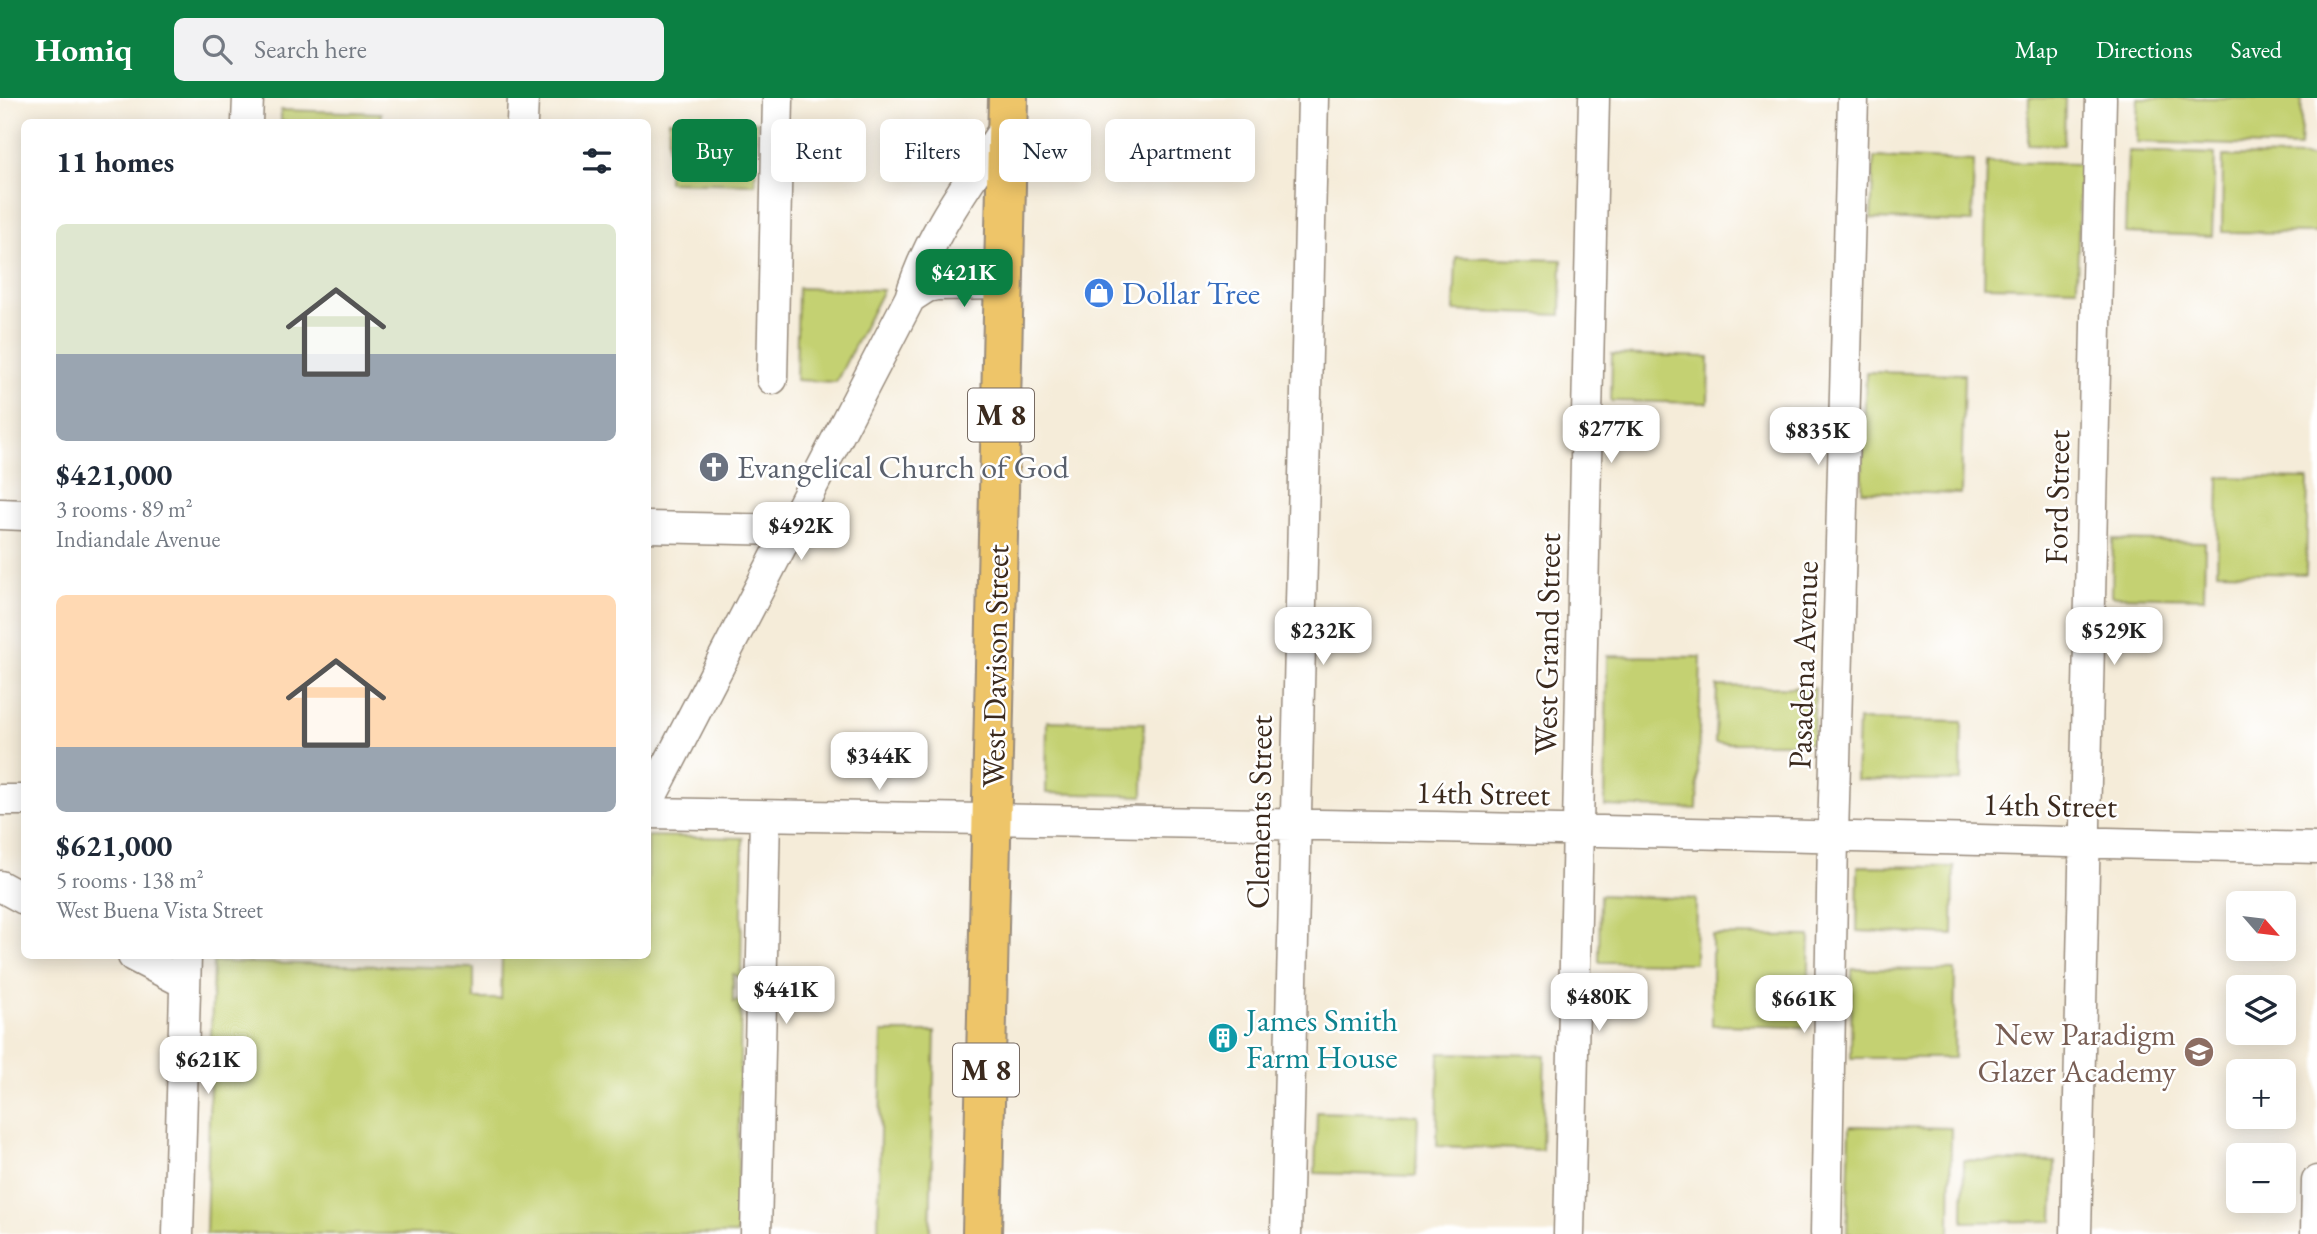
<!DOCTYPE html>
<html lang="en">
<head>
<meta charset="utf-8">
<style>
	body { margin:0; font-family:"EB Garamond",serif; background:#f2f2f3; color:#1f2937; height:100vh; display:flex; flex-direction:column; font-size:26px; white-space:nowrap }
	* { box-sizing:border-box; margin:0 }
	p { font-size:23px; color:#747a83 }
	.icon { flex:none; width:38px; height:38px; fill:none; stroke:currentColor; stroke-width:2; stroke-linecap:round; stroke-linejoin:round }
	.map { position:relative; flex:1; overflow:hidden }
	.sheet { position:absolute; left:21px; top:21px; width:630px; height:840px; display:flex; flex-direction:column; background:#fff; border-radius:10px; box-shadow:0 4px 18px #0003 }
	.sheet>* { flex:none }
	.guide { position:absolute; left:672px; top:21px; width:665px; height:63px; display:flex; gap:14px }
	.needle { width:46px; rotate:118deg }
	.controls { position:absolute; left:2226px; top:793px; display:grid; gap:14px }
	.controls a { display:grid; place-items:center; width:70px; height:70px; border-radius:10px; background:#fff; box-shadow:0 4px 18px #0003; font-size:35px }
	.price { position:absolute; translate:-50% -60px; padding:0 16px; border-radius:14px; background:#fff; color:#222; font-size:23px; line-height:46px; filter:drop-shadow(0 2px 4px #0008) }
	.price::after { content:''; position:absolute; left:50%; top:42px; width:21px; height:16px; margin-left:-10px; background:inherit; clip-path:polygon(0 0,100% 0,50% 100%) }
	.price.active { background:#0b8043; color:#fff }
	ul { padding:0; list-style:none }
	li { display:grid; align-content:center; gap:14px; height:371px; padding:0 35px }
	li span { display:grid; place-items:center; height:217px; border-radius:10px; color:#555 }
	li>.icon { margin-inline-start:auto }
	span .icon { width:126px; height:126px; fill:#fffc; stroke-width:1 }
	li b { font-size:30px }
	h2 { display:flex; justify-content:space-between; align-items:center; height:84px; padding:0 35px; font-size:30px }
	.pill { padding:0 24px; border-radius:10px; background:#fff; box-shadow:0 4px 18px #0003; font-size:24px; line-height:63px }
	.pill.active { background:#0b8043; color:#fff }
	header { display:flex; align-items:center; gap:42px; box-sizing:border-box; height:98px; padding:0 35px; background:#0b8043; color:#fff }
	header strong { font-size:33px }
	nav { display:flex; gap:38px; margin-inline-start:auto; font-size:24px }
	.search { width:490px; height:63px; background:#f2f2f3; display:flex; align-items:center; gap:18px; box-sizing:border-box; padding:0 24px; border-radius:10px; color:#747a83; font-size:26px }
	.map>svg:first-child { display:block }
	.green { fill:#c4d172; stroke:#807e48; stroke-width:2 }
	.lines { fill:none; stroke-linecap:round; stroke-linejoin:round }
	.minor-casing { stroke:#988b7c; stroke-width:33 }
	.highway-casing { stroke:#988b7c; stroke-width:42 }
	.minor { stroke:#fff; stroke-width:30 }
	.highway { stroke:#eec569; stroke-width:38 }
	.labels { text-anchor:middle; stroke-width:5; stroke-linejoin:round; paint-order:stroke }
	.shield { fill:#fff; stroke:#766a62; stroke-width:2 }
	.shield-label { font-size:30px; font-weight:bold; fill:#3b2a1e }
	.shop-label { font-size:32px; fill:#366cbe; stroke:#fff; text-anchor:start }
	.worship-label { font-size:32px; fill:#5b616d; stroke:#fff; text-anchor:start }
	.street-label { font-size:32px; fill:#3b2a1e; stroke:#fff }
	.culture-label { font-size:32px; fill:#0d838f; stroke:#fff; text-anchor:start }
	.education-label { font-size:32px; fill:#785e54; stroke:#fff; text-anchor:end }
</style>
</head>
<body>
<header>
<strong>Homiq</strong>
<div class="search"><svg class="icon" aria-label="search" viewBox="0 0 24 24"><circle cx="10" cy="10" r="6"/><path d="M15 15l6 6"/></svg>Search here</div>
<nav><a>Map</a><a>Directions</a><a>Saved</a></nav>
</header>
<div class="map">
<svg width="2317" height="1136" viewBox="0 0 2317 1136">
	<rect width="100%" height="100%" fill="#fff"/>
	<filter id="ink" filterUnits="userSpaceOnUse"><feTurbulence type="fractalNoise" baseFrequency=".0143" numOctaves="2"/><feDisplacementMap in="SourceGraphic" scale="14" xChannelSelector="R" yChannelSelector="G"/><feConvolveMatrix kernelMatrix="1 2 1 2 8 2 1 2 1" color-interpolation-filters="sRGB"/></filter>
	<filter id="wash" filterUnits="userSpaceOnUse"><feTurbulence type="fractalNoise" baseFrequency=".00686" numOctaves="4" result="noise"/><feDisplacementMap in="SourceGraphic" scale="28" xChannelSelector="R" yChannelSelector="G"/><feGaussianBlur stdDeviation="1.57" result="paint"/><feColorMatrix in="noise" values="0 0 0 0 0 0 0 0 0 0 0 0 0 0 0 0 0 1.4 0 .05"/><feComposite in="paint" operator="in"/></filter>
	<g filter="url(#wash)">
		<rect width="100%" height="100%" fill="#f5ecd9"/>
		<path class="green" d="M2029,0H2065L2064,47L2028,46Z
			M2138,0H2302L2300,49L2136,44Z
			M281,12L381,15L380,24H281Z
			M669,22L757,24L755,86L668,84Z
			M2128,53L2215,56L2212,138L2125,135Z
			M2223,58L2317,59V135L2222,134Z
			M1874,59L1974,63L1972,124L1871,121Z
			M1987,64L2080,66L2077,190L1984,188Z
			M1456,159L1562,162L1561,217L1454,213Z
			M798,190L883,192L836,284L796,282Z
			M1612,256L1709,259L1708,305L1611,303Z
			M1866,274L1964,276L1961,396L1862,393Z
			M2219,379L2308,381L2306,476L2217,474Z
			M2113,442L2205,444L2204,500L2112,498Z
			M1607,558L1701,559L1697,711L1605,708Z
			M1717,588L1815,590L1813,645H1715Z
			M1858,622L1962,624L1961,683L1856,682Z
			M1047,623L1144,625L1143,698L1046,695Z
			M648,738L743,740L741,880L733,876V904L741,901L737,1136H206L213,864L474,870V901H501L502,858H648Z
			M1858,768L1954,769L1953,837L1857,833Z
			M1600,797L1696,801L1695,865L1599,864Z
			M1712,837L1810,838L1807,929L1712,927Z
			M1852,871L1955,872L1954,960H1851Z
			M882,934H935L930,1136H878Z
			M1439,955L1545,957L1542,1052L1437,1048Z
			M1317,1014L1418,1017L1416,1078L1315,1075Z
			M1850,1028L1951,1030L1950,1136H1847Z
			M1964,1062L2055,1064L2053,1123L1963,1124Z"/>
	</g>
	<g filter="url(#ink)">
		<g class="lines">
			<g class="minor-casing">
				<path id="minor" d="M247,24L248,0
					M522,24L523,0
					M910,200L927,189L936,187L1004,186
					M772,281L778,0
					M0,416L24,417
					M648,429L789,432
					M0,702H24
					M648,705L910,200C928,137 971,81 1007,27
					M648,715L1437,729L2317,750
					M0,788L24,801
					M133,858L185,885
					M178,1136L186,858
					M756,1136L765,718
					M1286,1136L1313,0
					M1569,1136L1594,0
					M1826,1136L1833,739L1853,0
					M2076,1136L2101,0
					M2316,1136L2317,1083"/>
			</g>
			<g class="highway-casing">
				<path id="highway" d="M982,1136L1008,0"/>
			</g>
			<use href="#minor" class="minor"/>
			<use href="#highway" class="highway"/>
		</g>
	</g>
	<defs>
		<g id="shop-disc" transform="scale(1.575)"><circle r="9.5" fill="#3f7fe0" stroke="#fff"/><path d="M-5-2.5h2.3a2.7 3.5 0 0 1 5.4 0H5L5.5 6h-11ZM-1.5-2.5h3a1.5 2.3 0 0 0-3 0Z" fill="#fff"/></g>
		<g id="church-disc" transform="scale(1.575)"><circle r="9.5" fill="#6b7280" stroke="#fff"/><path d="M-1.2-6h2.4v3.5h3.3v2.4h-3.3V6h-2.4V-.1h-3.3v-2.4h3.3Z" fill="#fff"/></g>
		<g id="building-disc" transform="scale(1.575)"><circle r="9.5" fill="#0f9aa8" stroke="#fff"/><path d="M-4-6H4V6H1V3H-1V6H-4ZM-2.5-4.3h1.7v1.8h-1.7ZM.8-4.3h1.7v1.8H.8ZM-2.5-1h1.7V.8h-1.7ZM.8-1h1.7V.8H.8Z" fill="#fff"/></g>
		<g id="school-disc" transform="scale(1.575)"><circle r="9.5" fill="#8d6e63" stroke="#fff"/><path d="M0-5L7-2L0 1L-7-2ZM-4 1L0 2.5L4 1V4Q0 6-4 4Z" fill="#fff"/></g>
	</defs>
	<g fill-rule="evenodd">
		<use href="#shop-disc" x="1099" y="195"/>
		<use href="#church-disc" x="714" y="369"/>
		<use href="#building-disc" x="1223" y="940"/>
		<use href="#school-disc" x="2199" y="954"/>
	</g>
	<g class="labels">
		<g class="shield">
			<rect x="968" y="290.5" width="66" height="53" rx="5"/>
			<rect x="953" y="945.5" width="66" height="53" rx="5"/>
		</g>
		<g class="shield-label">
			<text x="1001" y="327">M 8</text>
			<text x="986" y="982">M 8</text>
		</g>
		<g class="shop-label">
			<text x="1122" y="206">Dollar Tree</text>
		</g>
		<g class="worship-label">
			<text x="737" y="380">Evangelical Church of God</text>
		</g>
		<g class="street-label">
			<text transform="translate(2057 399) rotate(-89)" y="11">Ford Street</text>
			<text transform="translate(1547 546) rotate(-89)" y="11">West Grand Street</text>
			<text transform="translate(1803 567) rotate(-88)" y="11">Pasadena Avenue</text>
			<text transform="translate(995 568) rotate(-89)" y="11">West Davison Street</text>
			<text transform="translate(1483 695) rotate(1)" y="11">14th Street</text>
			<text transform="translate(2050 707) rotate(1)" y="11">14th Street</text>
			<text transform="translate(1259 714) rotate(-89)" y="11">Clements Street</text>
		</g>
		<g class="culture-label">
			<text x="1246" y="933">James Smith<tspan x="1246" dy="37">Farm House</tspan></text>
		</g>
		<g class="education-label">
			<text x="2176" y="947">New Paradigm<tspan x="2176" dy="37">Glazer Academy</tspan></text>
		</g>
	</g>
</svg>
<div class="controls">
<a><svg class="needle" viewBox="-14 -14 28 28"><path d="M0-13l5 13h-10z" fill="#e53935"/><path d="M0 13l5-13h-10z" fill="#747a83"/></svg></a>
<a><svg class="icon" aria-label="layers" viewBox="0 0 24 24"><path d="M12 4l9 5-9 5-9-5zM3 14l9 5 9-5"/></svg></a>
<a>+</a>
<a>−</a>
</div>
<b class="price active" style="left:964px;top:211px">$421K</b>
<b class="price" style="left:1611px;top:367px">$277K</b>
<b class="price" style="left:1818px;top:369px">$835K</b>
<b class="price" style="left:801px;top:464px">$492K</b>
<b class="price" style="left:1323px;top:569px">$232K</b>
<b class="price" style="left:2114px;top:569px">$529K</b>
<b class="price" style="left:879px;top:694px">$344K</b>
<b class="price" style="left:786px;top:928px">$441K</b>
<b class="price" style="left:1599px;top:935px">$480K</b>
<b class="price" style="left:1804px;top:937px">$661K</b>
<b class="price" style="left:208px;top:998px">$621K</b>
<div class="guide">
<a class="pill active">Buy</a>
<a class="pill">Rent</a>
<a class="pill">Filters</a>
<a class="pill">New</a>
<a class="pill">Apartment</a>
</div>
<section class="sheet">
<h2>11 homes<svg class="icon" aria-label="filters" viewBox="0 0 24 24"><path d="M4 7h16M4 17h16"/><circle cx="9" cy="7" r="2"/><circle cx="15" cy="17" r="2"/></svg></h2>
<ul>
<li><span style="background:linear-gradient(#dfe7d0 60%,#9aa5b1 0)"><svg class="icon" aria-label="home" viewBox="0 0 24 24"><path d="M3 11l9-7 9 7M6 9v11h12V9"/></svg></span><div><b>$421,000</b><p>3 rooms · 89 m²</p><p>Indiandale Avenue</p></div></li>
<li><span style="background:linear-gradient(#ffd9b3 70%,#9aa5b1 0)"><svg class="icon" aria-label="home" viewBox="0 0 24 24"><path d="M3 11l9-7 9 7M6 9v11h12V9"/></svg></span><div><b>$621,000</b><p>5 rooms · 138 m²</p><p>West Buena Vista Street</p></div></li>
</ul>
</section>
</div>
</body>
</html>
